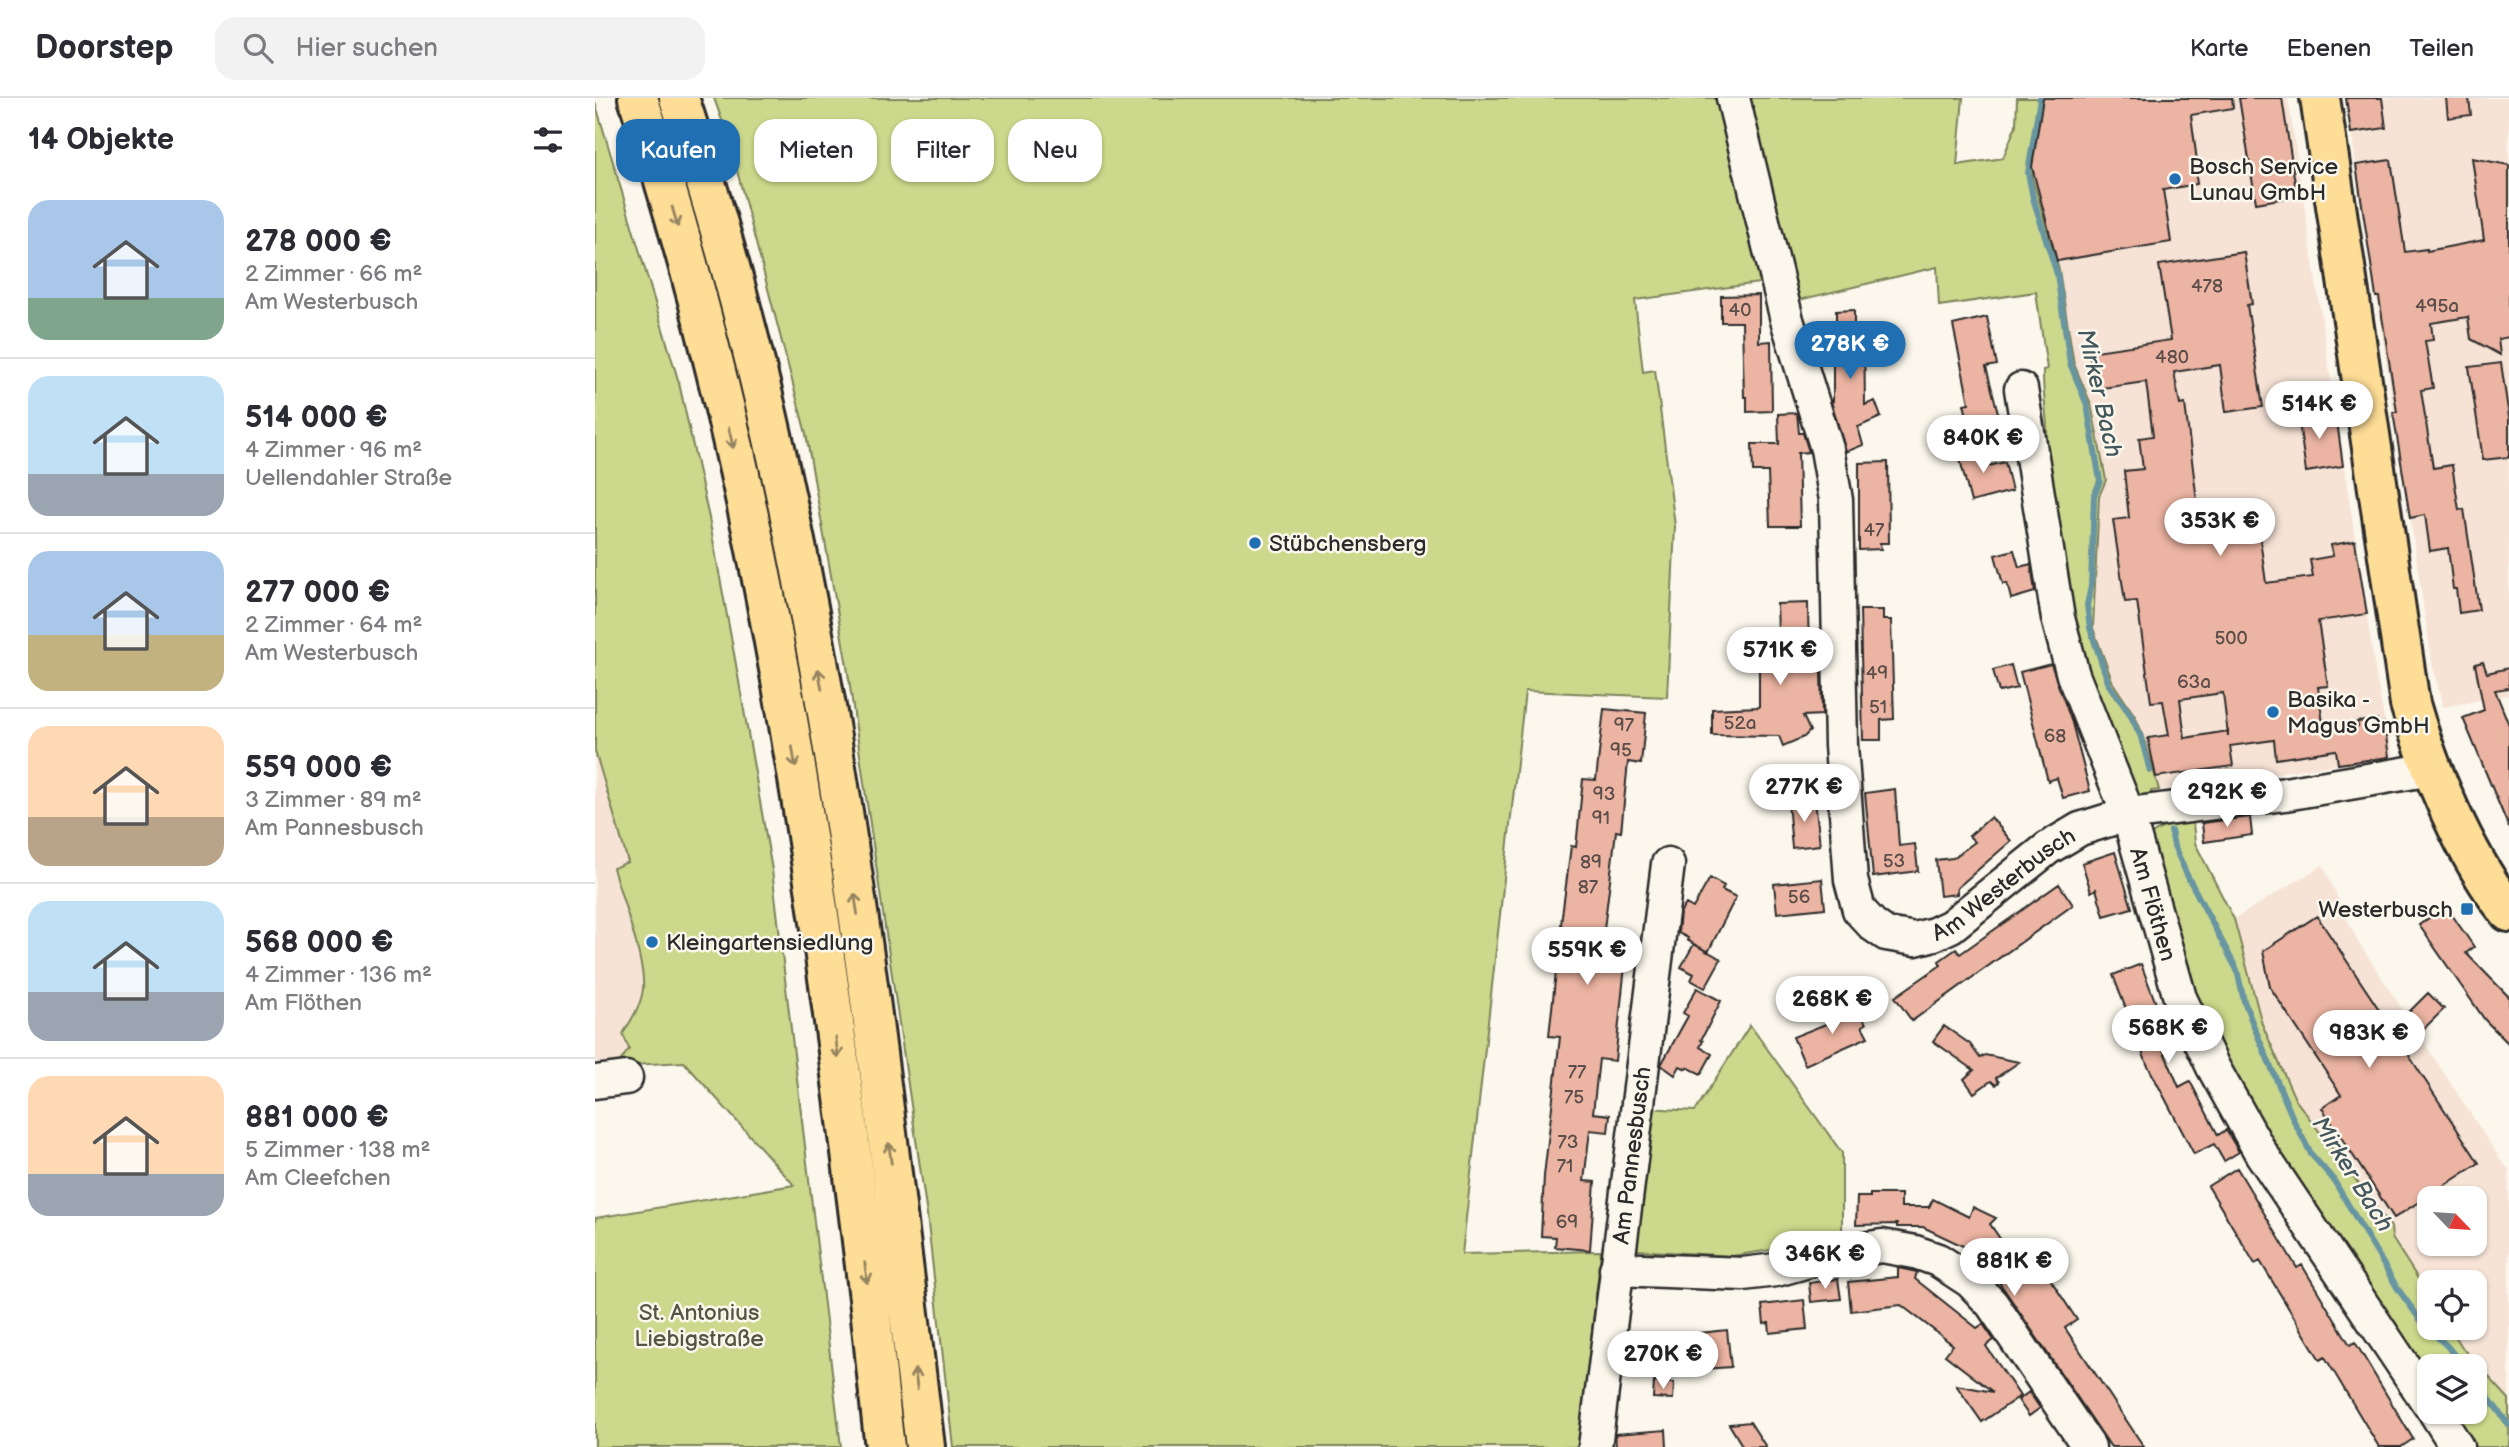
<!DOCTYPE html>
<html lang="de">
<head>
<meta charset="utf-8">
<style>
	body { margin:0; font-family:"Balsamiq Sans",sans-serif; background:#f2f2f3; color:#2b2b33; height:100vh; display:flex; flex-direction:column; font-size:26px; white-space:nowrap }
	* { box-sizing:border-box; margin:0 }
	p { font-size:23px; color:#7c7c81 }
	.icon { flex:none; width:38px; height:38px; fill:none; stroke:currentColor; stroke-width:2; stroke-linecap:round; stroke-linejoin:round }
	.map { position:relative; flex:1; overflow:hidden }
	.side { display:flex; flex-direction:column; background:#fff; width:595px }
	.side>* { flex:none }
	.banner { position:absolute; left:21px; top:21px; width:665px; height:63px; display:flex; gap:14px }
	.needle { width:46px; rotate:115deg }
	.controls { position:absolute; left:1822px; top:1088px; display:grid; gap:14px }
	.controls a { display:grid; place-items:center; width:70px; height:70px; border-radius:14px; background:#fff; box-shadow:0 2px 5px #0004; font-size:35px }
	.price { position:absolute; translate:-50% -60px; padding:0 16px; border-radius:24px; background:#fff; color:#222; font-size:23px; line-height:46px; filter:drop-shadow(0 2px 4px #0008) }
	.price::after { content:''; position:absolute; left:50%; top:42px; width:21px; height:16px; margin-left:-10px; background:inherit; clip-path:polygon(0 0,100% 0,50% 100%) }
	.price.current { background:#1f6fb2; color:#fff }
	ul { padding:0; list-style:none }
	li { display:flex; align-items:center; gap:21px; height:175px; padding:0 28px }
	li+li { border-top:2px solid #e1e1e2 }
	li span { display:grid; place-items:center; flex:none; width:196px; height:140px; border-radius:21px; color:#555 }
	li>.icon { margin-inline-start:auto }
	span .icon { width:84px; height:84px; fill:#fffc; stroke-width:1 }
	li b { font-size:30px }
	h2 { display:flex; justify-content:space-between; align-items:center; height:84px; padding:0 28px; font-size:30px }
	.tag { padding:0 24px; border-radius:21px; background:#fff; box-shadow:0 2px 5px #0004; font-size:24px; line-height:63px }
	.tag.current { background:#1f6fb2; color:#fff }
	header { display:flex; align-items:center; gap:42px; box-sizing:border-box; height:98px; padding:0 35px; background:#fff; border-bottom:2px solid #e1e1e2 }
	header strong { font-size:33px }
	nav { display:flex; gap:38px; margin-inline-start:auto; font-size:24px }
	.search { width:490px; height:63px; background:#f2f2f3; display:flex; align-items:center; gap:18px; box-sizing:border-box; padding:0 24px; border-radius:21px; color:#7c7c81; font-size:26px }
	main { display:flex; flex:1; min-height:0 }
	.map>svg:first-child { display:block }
	.built { fill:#f6e3d6; fill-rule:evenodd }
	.green { fill:#ccd88b; stroke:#7c825b; stroke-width:2 }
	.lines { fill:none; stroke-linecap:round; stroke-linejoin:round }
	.stream { stroke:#6895a2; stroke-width:6 }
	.building { fill:#ecb4a2; stroke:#2b2b2b; stroke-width:2; fill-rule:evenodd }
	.minor-casing { stroke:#2b2b2b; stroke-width:37 }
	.major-casing { stroke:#2b2b2b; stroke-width:44 }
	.highway-casing { stroke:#2b2b2b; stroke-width:44 }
	.minor { stroke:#fbf7ec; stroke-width:32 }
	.major { stroke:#fedd96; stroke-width:38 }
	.highway { stroke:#fedd96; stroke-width:38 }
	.oneway { stroke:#948460 }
	.poi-dot { fill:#1f6fb2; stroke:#fbf7ec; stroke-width:2.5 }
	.labels { text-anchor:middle; stroke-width:5; stroke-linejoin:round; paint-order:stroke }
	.number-label { font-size:19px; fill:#5b4d49 }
	.poi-label { font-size:23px; fill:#2b2b2b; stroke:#fbf7ec; text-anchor:start }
	.street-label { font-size:23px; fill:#2b2b2b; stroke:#fbf7ec }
	.park-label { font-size:23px; fill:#535643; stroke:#fbf7ec }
	.water-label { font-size:24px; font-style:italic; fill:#44575d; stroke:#fbf7ec }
</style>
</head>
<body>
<header>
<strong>Doorstep</strong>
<div class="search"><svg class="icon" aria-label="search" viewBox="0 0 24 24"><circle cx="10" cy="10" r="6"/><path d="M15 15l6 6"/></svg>Hier suchen</div>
<nav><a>Karte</a><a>Ebenen</a><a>Teilen</a></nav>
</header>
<main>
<section class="side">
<h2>14 Objekte<svg class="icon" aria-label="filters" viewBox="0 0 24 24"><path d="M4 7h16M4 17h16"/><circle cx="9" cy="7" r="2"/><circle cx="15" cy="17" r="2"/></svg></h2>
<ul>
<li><span style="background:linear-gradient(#a9c7e8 70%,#7fa58c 0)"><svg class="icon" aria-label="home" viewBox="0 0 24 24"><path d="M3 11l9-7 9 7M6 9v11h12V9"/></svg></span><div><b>278 000 €</b><p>2 Zimmer · 66 m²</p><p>Am Westerbusch</p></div></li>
<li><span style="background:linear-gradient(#bfe0f5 70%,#9aa5b1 0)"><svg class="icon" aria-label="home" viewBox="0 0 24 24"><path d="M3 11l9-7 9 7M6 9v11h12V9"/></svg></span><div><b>514 000 €</b><p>4 Zimmer · 96 m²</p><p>Uellendahler Straße</p></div></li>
<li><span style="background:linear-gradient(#a9c7e8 60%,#c2b280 0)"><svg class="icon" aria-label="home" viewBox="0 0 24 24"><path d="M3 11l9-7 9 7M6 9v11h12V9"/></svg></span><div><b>277 000 €</b><p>2 Zimmer · 64 m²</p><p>Am Westerbusch</p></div></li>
<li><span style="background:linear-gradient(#ffd9b3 65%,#b9a48a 0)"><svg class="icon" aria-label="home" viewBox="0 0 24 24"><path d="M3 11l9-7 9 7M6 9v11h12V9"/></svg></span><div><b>559 000 €</b><p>3 Zimmer · 89 m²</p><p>Am Pannesbusch</p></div></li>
<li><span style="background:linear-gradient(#bfe0f5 65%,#9aa5b1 0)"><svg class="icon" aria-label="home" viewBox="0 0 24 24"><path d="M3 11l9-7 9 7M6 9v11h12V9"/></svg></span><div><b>568 000 €</b><p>4 Zimmer · 136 m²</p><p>Am Flöthen</p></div></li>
<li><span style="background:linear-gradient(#ffd9b3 70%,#9aa5b1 0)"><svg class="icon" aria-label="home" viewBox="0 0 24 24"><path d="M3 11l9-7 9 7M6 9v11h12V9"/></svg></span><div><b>881 000 €</b><p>5 Zimmer · 138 m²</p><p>Am Cleefchen</p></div></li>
</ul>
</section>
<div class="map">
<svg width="1914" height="1349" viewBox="0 0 1914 1349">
	<rect width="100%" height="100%" fill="#fbf7ec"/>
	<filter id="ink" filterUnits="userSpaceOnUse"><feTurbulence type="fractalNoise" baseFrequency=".0143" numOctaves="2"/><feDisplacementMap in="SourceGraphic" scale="14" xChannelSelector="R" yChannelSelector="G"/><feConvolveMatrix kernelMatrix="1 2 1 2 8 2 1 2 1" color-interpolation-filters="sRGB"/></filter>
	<g filter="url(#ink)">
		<path class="built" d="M1448,0H1693L1781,578L1790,625L1800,664L1744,666L1564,692L1549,639L1540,618L1518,585L1498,530L1504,398L1511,382L1496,306L1479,266L1464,172L1437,79L1440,42Z
			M1751,0H1914V597L1848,609L1837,565Z
			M0,653L33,765L19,770L46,868L48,888L45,904L28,936L34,951L22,968L0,970Z
			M1728,767L1762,842L1907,1064L1914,1071V1301L1869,1252L1855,1230H1880V1185H1834V1198L1796,1140V1129L1700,1001L1667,926L1639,821ZM1834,1101H1880V1146H1834Z"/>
		<path class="green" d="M119,0H1368L1362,67L1408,60L1421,27L1422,0H1448L1440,42L1437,79L1464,172L1479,266L1496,306L1511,382L1504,398L1498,530L1518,585L1540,618L1549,639L1564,692L1556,693L1558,705L1543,702L1486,579L1450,358C1456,326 1447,304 1448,272L1452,271L1441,194L1344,208L1342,169L1200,203L1171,184L1040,202L1048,274L1060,272L1080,428L1072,599L930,593L867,1156L1006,1153L984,1349H358L332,1117L252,568L211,336L134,42Z
			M0,4L84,285L114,420L140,561L177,772L246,1349H0V1120L199,1087L89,964L22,968L34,951L28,936C36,922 46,908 48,891C51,865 26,798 18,770L33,764L0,653Z
			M1598,725L1600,745L1639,821L1667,926L1700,1001L1796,1129L1797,1140L1834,1198V1230H1855L1869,1252L1914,1301V1349H1872L1860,1324L1861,1314H1880V1269H1834V1288L1730,1138L1591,895L1553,741C1563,726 1582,727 1598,725Z
			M1155,927L1247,1055V1135L1214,1146L1137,1158L1041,1152L1037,1150L1052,1010L1100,1013Z"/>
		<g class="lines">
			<path class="stream" d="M1445,0L1433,75L1438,100L1462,176L1475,265L1492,307L1505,383L1499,398L1496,488L1492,507L1495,530L1514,587L1535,616L1546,639L1555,673
				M1576,733L1579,748L1592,777L1642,872L1649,903L1657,924L1699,1023L1716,1056L1738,1081L1803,1191L1829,1227L1852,1248L1869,1269
				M1880,1282L1914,1327"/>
		</g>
		<path class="building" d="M1448,0H1637L1638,10L1596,17L1602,63L1599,64L1602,86L1568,92L1576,144L1462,163L1437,69Z
			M1644,0H1687L1702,98L1661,105Z
			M1751,0H1787L1791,30L1756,35Z
			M1851,0H1874L1876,17L1853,20Z
			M1877,60L1914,67V239L1903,241L1905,257L1876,241L1873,219L1836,225L1838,242L1830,243L1838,290L1826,292L1838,370L1857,367L1864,412L1869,411L1884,512L1864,515L1861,491H1858L1853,450L1835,453L1830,417L1815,420L1798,314H1802L1784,199H1781L1761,67L1796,62L1810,154L1832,151V153L1889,142Z
			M1649,154L1657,206L1652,207L1668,309L1631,314L1625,267L1579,274L1585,307L1590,306L1603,411L1660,404L1671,485L1718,479L1715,462L1738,458L1736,447L1760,443L1772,516L1723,523L1733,588L1723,589L1729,633L1763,629L1762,624L1782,622V626L1789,625L1794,659L1743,666L1741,652L1681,661L1679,642L1635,648L1638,668L1561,679L1553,640L1574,637L1568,603L1556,604L1542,503L1530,504L1518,422L1534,420L1529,373L1548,371L1544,340L1558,338L1551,284L1500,291L1494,254L1576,242L1564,167ZM1628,595L1633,638V633L1590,640L1585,601Z
			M1164,197V244L1176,243L1177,313L1152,314V299H1149L1147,224H1126V198Z
			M1259,212V231H1269L1270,307L1280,303L1286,319L1263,329L1268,347L1251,354L1236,303H1238V231H1241V213Z
			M1392,219L1402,267L1391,269L1407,330L1377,338L1369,306L1374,305L1358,227Z
			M1906,265L1914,319V359L1888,362L1874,269Z
			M1723,306L1726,326L1742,323L1748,368L1711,374L1703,317L1710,308Z
			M1202,315L1204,335H1208L1214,354L1203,355L1205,428H1175L1173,374H1158L1157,346H1184L1183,316Z
			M1387,347L1393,368L1410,364L1417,393L1376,404L1363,354Z
			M1293,364L1294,445H1285L1286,451L1264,452V365Z
			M1419,452L1424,469L1436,466L1440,494L1416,501L1412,485L1408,486L1400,457Z
			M1213,505L1214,571L1226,570L1227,617L1208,618L1215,633L1209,639L1188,648L1184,638L1117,637V611L1164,609V564H1184L1182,506Z
			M1265,512H1288V522H1296L1299,621L1286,622V642H1268Z
			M1888,564L1892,575L1914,570V590L1900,592L1914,627V730L1868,620L1889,612L1880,566Z
			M1456,566L1477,625L1495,693L1468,700L1462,680L1453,683L1425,574Z
			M1416,567L1422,590L1404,594L1398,572Z
			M1009,611L1051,615L1046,666L1033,664L1026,734L1021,733L1006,856L1031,858L1020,963L1004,961L998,1015L1015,1017L1013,1034L995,1032L989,1083L1000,1084L995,1152L960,1149L961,1139L946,1138L949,1078L965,939L954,938L967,818L976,748L981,749L988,681L1001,682Z
			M1300,691L1304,748L1320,746L1323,773L1278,779L1270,695Z
			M1220,701L1225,747L1197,750L1193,704Z
			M1396,719L1416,743L1362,790V796L1345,798L1341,762L1358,760L1380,744L1374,738Z
			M1655,719L1657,737L1609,744L1607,725Z
			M1520,754L1537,810L1509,818L1501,791L1496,794L1487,765Z
			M1115,780L1129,788L1127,792L1141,799L1113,854L1092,842L1093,840L1083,835L1085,815L1091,806L1098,810Z
			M1227,781L1230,810L1182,815L1179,786Z
			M1464,786L1478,807L1317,923L1300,899L1346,867L1344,863L1361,851L1365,856Z
			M1851,808L1879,849L1871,855L1914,899V946L1890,922L1824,827Z
			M1722,818L1797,931L1833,895L1849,911L1809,950L1884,1065L1799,1120L1727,1010L1746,997L1675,889L1668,853Z
			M1099,846L1126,861L1110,890L1096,882L1099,876L1086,869Z
			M1546,866L1577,948L1568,951L1584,989L1595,983L1623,1037L1631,1032L1644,1054L1629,1063L1619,1046L1599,1056L1552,966L1518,877Z
			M1102,890L1126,903L1106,942L1108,943L1105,949L1117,956L1106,976L1092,969L1091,971L1085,968L1080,977L1066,967L1093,918L1088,915Z
			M1264,910L1271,926L1267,928L1273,939L1210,967L1198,939L1246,920L1243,915Z
			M1349,928L1375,946L1385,960L1390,957L1424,964L1401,980L1404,984L1401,987L1396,983L1379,995L1369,981L1379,972L1338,943Z
			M1642,1070L1702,1170L1707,1167L1755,1247L1760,1244L1818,1341L1806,1349H1784L1730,1259L1725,1262L1665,1163L1660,1166L1613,1088Z
			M1275,1096H1306V1109H1334L1338,1101L1374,1119L1378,1109L1401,1120L1395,1126L1426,1171L1442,1161L1482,1222L1470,1230L1549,1349H1516L1385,1156L1328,1129H1302V1126L1261,1127L1262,1099H1275Z
			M1303,1170L1322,1174L1320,1181L1382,1230L1388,1226L1399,1242L1391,1248L1425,1298L1387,1324L1361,1287L1398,1294L1350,1257L1358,1247L1306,1207L1256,1213L1253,1184L1303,1179Z
			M1243,1181L1246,1201L1216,1204L1214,1185Z
			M1209,1202L1212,1231L1175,1235L1174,1225L1169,1226L1167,1207Z
			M1132,1232L1136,1269L1108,1271L1105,1235Z
			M1059,1284L1079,1285L1078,1301L1058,1300Z
			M1434,1294L1445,1310L1434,1318L1423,1302Z
			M1155,1324L1171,1349H1148L1134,1326Z
			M1071,1332L1072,1349H1021L1020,1336Z"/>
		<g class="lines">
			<g class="minor-casing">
				<g id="minor">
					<path id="s1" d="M1138,0L1192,222L1232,351L1241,402L1246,647L1256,782L1264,812L1278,827L1291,836L1320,841L1339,836L1356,828L1453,750L1485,731L1533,716L1690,696L1837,671"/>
					<path id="s2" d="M1426,291L1463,520L1478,577L1533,716L1585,900L1618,969L1666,1055L1834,1306"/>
					<path d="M0,984L31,980"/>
					<path d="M1021,1171L1148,1176L1181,1172L1242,1155L1287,1148L1320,1154L1343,1162L1375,1183L1397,1206L1494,1349"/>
					<path d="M1840,1314L1862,1349"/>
					<path id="s3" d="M1000,1349L1073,766"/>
				</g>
			</g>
			<g class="major-casing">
				<path id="major" d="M1725,0L1815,606C1834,672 1871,760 1914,814"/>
			</g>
			<g class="highway-casing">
				<path id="highway" d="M43,0C169,382 224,786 272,1184C279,1239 283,1294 290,1349
					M84,0C229,435 275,896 330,1349"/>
			</g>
			<use href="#minor" class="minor"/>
			<use href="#major" class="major"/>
			<use href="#highway" class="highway"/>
		</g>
		<defs><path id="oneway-shaft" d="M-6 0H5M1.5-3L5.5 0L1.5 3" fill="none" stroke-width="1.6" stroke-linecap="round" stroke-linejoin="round" transform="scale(1.75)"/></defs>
		<g class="oneway">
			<use href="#oneway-shaft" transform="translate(80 119) rotate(74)"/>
			<use href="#oneway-shaft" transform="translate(136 340) rotate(77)"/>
			<use href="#oneway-shaft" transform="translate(225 581) rotate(-100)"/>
			<use href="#oneway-shaft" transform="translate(199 659) rotate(81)"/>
			<use href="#oneway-shaft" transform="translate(261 806) rotate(-99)"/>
			<use href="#oneway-shaft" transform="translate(242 950) rotate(83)"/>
			<use href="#oneway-shaft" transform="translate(295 1055) rotate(-97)"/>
			<use href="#oneway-shaft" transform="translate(271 1175) rotate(83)"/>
			<use href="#oneway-shaft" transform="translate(321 1281) rotate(-97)"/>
		</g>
	</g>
	<g class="poi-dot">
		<circle cx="1580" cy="81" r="7"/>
		<circle cx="660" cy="445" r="7"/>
		<circle cx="1678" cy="614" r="7"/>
		<rect x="1865" y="804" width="14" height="14" rx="3.5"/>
		<circle cx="57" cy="844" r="7"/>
	</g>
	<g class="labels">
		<g class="number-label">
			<text x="1612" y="194">478</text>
			<text x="1842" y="214">495a</text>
			<text x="1145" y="218">40</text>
			<text x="1577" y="265">480</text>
			<text x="1279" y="438">47</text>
			<text x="1636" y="546">500</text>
			<text x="1282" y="581">49</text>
			<text x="1599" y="590">63a</text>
			<text x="1283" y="615">51</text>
			<text x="1145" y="631">52a</text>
			<text x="1029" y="633">97</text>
			<text x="1460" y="644">68</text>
			<text x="1026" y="658">95</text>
			<text x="1009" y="702">93</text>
			<text x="1006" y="726">91</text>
			<text x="1299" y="769">53</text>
			<text x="996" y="770">89</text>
			<text x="993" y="795">87</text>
			<text x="1204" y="805">56</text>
			<text x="982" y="980">77</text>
			<text x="979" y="1005">75</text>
			<text x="973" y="1050">73</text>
			<text x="970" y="1074">71</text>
			<text x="972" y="1130">69</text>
		</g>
		<g class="poi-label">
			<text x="1594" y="76">Bosch Service<tspan x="1594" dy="26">Lunau GmbH</tspan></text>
			<text x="674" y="453">Stübchensberg</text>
			<text x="1692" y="609">Basika -<tspan x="1692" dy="26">Magus GmbH</tspan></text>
			<text x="1858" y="819" text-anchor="end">Westerbusch</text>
			<text x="71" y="852">Kleingartensiedlung</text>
		</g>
		<g class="street-label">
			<text dy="8" stroke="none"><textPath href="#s1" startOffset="998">Am Westerbusch</textPath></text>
			<text dy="8" stroke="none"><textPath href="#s2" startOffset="534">Am Flöthen</textPath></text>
			<text dy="8" stroke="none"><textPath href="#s3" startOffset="294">Am Pannesbusch</textPath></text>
		</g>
		<g class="park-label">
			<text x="104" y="1222">St. Antonius<tspan x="104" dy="26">Liebigstraße</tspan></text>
		</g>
		<g class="water-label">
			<text transform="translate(1505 295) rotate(77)" y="8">Mirker Bach</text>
			<text transform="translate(1758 1076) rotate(58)" y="8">Mirker Bach</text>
		</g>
	</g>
</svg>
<div class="controls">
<a><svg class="needle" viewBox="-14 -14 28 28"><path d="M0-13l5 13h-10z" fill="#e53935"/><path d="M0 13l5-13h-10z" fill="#7c7c81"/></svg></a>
<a><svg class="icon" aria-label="locate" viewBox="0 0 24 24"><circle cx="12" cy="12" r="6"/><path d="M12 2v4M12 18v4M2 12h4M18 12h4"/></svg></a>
<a><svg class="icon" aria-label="layers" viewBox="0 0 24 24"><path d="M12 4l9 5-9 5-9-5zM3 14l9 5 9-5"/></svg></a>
</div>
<b class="price current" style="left:1255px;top:283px">278K €</b>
<b class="price" style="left:1724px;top:343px">514K €</b>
<b class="price" style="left:1388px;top:377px">840K €</b>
<b class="price" style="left:1625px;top:460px">353K €</b>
<b class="price" style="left:1185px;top:589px">571K €</b>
<b class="price" style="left:1209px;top:726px">277K €</b>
<b class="price" style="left:1632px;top:731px">292K €</b>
<b class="price" style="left:992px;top:889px">559K €</b>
<b class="price" style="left:1237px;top:938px">268K €</b>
<b class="price" style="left:1573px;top:967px">568K €</b>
<b class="price" style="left:1774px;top:972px">983K €</b>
<b class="price" style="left:1230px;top:1193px">346K €</b>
<b class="price" style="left:1419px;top:1200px">881K €</b>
<b class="price" style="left:1068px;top:1293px">270K €</b>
<div class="banner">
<a class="tag current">Kaufen</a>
<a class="tag">Mieten</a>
<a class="tag">Filter</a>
<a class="tag">Neu</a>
</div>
</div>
</main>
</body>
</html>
